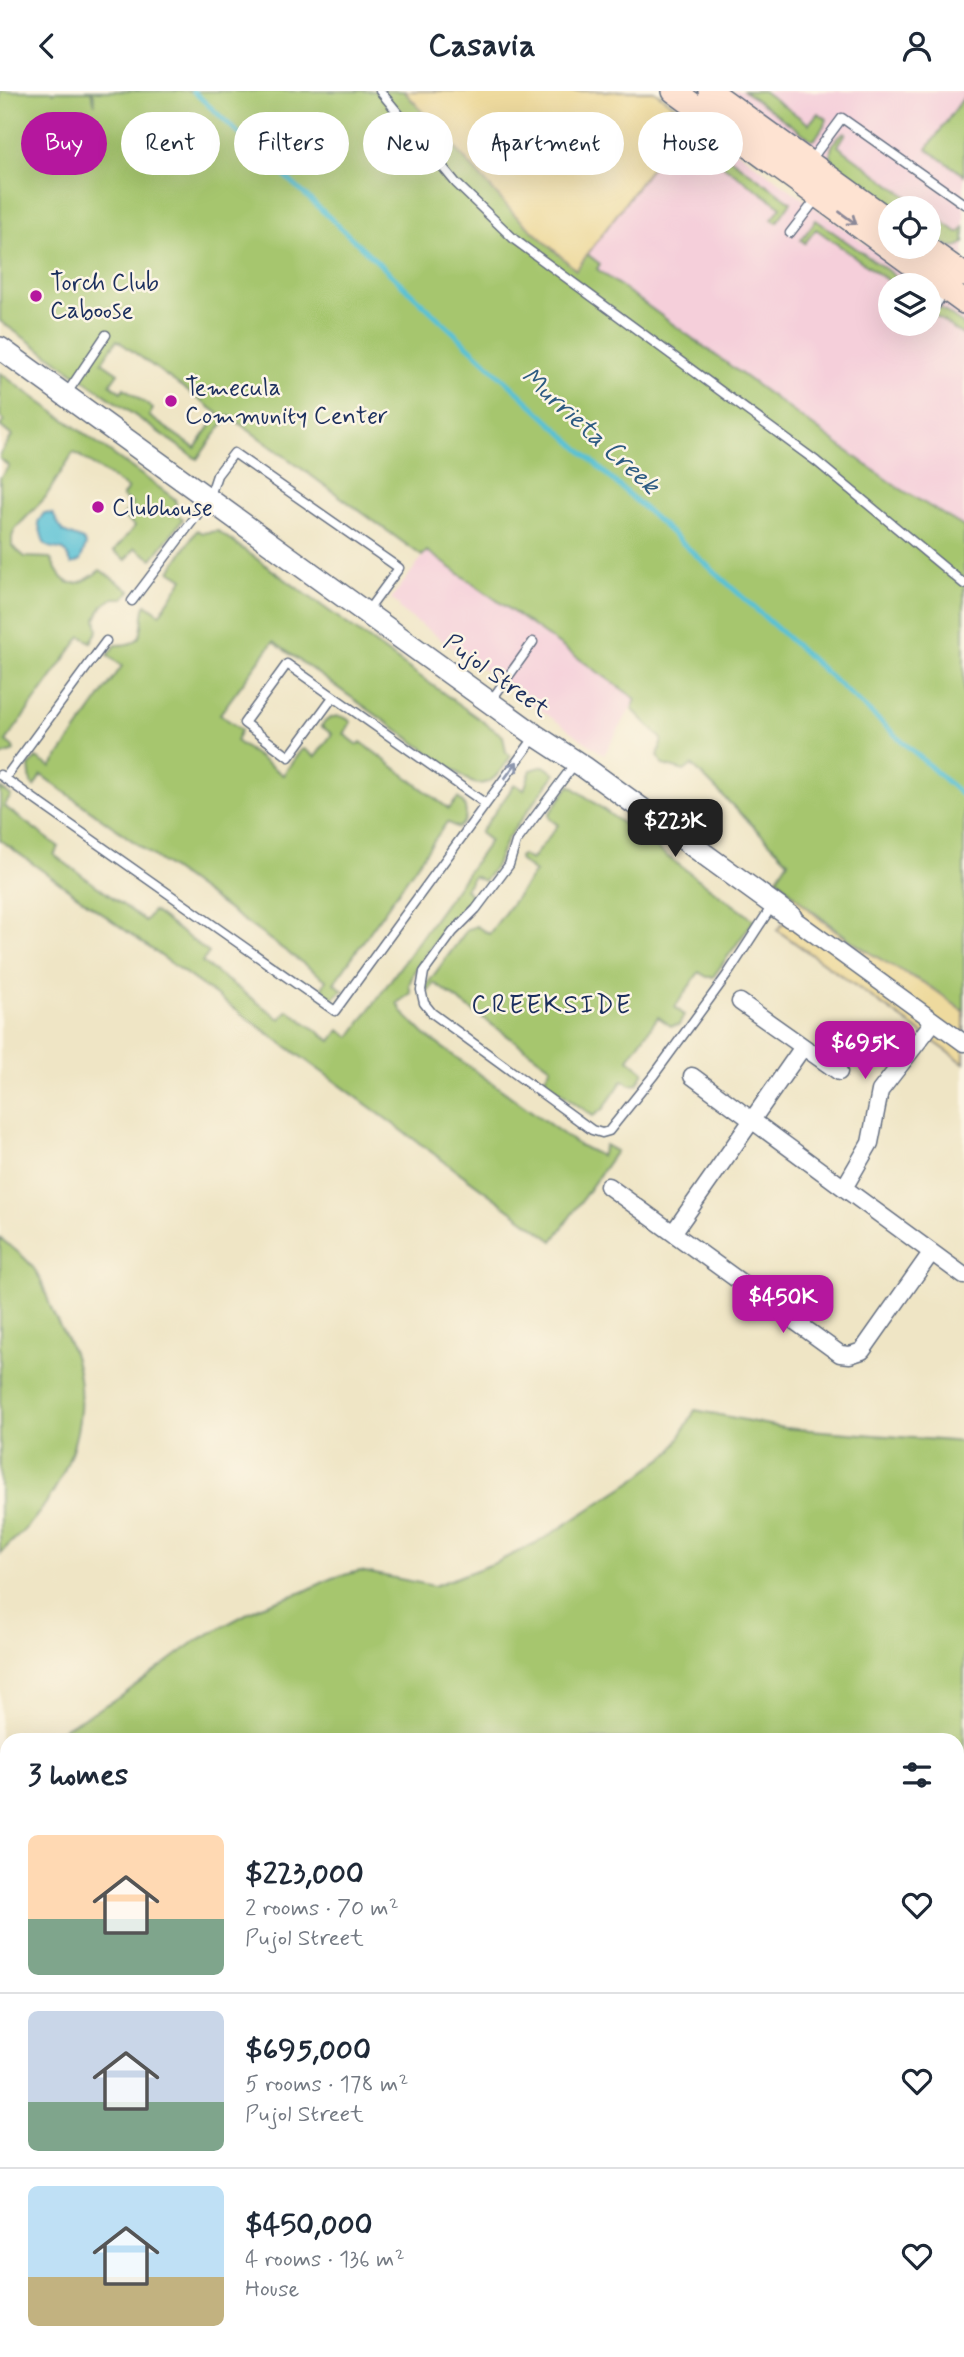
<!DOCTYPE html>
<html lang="en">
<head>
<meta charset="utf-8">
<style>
	body { margin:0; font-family:Mynerve,sans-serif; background:#f6f6f7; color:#1f2937; height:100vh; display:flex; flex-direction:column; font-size:26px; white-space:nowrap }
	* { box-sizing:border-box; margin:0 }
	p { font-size:23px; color:#747a83 }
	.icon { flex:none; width:38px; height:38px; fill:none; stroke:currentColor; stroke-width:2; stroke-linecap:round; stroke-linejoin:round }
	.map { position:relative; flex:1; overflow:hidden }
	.panel { position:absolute; left:0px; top:1642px; width:964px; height:625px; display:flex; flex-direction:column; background:#fff; border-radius:21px 21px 0 0; box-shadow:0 7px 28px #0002 }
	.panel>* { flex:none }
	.banner { position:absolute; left:21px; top:21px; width:922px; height:63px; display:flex; gap:14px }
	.buttons { position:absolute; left:878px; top:105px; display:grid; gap:14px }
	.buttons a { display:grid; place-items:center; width:63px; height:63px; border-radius:50%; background:#fff; box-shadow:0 7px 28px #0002; font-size:35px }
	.price { position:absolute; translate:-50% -60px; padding:0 16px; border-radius:14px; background:#b5179e; color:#fff; font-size:23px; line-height:46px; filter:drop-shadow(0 2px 4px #0008) }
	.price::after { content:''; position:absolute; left:50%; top:42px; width:21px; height:16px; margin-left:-10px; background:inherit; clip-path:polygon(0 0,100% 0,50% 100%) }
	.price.active { background:#222; color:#fff }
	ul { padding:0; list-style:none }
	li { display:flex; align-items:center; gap:21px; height:175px; padding:0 28px }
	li+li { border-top:2px solid #e0e1e3 }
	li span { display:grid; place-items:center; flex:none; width:196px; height:140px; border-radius:10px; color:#555 }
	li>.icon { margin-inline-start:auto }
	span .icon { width:84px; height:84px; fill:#fffc; stroke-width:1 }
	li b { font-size:30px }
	h2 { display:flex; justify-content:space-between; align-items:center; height:84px; padding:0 28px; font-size:30px }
	.tag { padding:0 24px; border-radius:32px; background:#fff; box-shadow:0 7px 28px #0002; font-size:24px; line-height:63px }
	.tag.active { background:#b5179e; color:#fff }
	header { display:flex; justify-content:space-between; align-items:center; height:91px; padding:0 28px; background:#fff; font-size:32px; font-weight:800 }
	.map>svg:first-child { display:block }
	.built { fill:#f5cfda }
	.green { fill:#a6c66e; stroke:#607a66; stroke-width:2; fill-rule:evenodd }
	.sand { fill:#eeda9e; stroke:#84847e; stroke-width:2 }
	.water { fill:#58c1d5; stroke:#3a789a; stroke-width:2 }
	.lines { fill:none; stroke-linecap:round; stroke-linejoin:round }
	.stream { stroke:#58c1d5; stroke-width:5 }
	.service-casing { stroke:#656f82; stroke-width:11 }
	.minor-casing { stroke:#656f82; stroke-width:19 }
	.tertiary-casing { stroke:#656f82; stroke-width:24 }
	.secondary-casing { stroke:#656f82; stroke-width:26 }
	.service { stroke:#fff; stroke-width:8 }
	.minor { stroke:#fff; stroke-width:16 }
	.tertiary { stroke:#fff; stroke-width:21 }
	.secondary { stroke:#fee3d2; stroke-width:23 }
	.oneway { stroke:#8c8998 }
	.oneway2 { stroke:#8d97ae }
	.poi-dot { fill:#b5179e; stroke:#fcf5e5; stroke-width:2.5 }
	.labels { text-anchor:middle; stroke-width:5; stroke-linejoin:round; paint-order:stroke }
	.poi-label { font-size:24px; fill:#1b2f5e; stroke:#fcf5e5; text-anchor:start }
	.street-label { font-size:24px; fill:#1b2f5e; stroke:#fcf5e5 }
	.water-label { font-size:26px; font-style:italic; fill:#2d5b82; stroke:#fcf5e5 }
	.neighbourhood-label { font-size:26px; letter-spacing:2px; fill:#1b2f5e; stroke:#fcf5e5 }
</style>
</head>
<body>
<header><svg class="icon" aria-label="back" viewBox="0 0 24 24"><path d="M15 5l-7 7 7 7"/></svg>Casavia<svg class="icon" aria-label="person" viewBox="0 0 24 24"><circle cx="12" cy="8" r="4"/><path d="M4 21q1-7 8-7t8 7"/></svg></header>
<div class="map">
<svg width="964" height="2266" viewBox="0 0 964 2266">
	<rect width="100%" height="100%" fill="#fcf5e5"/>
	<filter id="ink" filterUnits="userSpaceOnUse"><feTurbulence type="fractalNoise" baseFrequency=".0143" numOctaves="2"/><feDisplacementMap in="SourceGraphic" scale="14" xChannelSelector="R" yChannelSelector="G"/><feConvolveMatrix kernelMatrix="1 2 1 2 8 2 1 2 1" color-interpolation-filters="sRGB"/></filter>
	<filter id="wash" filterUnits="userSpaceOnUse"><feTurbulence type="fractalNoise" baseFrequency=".00686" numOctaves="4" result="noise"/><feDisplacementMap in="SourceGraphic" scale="28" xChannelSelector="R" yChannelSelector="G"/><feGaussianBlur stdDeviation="1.57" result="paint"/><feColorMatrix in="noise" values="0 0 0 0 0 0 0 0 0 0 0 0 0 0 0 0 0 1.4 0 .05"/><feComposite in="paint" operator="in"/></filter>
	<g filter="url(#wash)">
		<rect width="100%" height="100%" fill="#efe5c5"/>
		<path class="built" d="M732,0H964V167L929,142V117H895Z
			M689,25L922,194H891V233H929V200L964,225V446L596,177L599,173L587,163Z
			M427,460L636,608L604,664L400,519L399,514L391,508Z"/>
		<path class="green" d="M0,0H51L54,2L56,0H91L95,14L93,0H404L516,124L575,178L587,163L600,173L597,178L894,394L964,436V921L924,892L896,878L853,851L802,812L777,787L788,770L692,674L684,680L663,674L658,665L662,648L632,618L636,608L427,460L422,465L229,325L197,368L0,230ZM117,249L219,323L195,357L149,325L153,318L124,297L121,301L110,293L118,282L102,271Z
			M744,0H763L809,33L818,22L827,28L826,31L815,48L812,49Z
			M964,6V84L927,58Z
			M844,41L846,42L838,55L923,117H895L833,72C827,59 833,50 844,41Z
			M699,45L791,111L777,131L772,128L781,116L695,54L686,63L687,56Z
			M929,121L957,141H960L964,136V152C951,162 941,150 929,142Z
			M816,129L908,194H894L816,138L805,152L801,149Z
			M929,209L964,234V245L929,220Z
			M0,282L175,408L178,424L183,428L152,468L135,457L126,469L114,460L135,435L123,426L132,413L122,406L128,398L77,363L73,362L45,407L15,438L12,446V455L25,466L50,467C54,472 55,478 59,483C70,501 88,489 100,479L130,500L124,507H114L102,515L96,528L98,539L91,551L81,545L6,650L13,656L14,660L0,665V387L9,375L0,368V363L12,345L0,335L4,330L0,326Z
			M197,439L202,442L218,440L503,645L506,661L511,665C501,679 491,699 471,691L273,551L220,623L241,639L236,650L283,684L301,659L304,658L315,666L332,643L321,635C329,625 341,621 351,631L344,643L358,654L361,651L449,718L458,707C468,715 469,730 458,737L447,731L334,892L343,899L331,908L326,907L320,902L326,889L41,684L34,696L31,692L29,675L36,667L51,676L122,575L108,564L116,554C153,555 137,528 146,513L160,523L183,488L170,480Z
			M544,675L555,683L507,748L495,776L484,790L474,785L465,798L474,807L471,814L452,827L414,881L409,894L411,902L397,912L404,923L425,944L577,1053L601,1065L605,1054L616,1060L553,1150L329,986L0,749V697L11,705L4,715L59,756L54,764L145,830L153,820L209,862L202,871L280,928L288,919L331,950L339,939L350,946L490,750L480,742L515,693L524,699L531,679Z
			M570,694L754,829L713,886H707L699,881L675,916L684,924L679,934L671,935L658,926L628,968L644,981L637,993L631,994L623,989L603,1018L593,1025L546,991L544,988L551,976L434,892L429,899L425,896L467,839L476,835L489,843L535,781L520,770L519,766L522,764L531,769L558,734L550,728L549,723Z
			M0,1147C14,1158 29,1168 38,1184C45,1196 48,1212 54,1224C61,1238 71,1253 75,1268C91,1324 70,1384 34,1428C24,1441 10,1451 0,1463Z
			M695,1319L784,1337L964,1351V2168L957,2184V1648H45L120,1606L196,1550L261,1515L303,1501L332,1487L360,1480L434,1495L495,1472L542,1449L634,1389L672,1360Z
			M7,1659V2259H927L925,2266H0V1660Z"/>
		<path class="sand" d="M404,0H654L689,25L576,179L515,124Z
			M793,803C829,841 878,868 924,892C938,900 951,911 964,921V972L777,839L790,825Z"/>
		<path class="water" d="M44,422L53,423L63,441L83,449L86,454L80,470L72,473L64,459L49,456L44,452L38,431Z"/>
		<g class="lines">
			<path class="stream" d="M193,0L616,392L964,706"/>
		</g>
	</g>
	<g filter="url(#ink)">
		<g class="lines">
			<g class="service-casing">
				<path id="service" d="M380,0L456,92L515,149L816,370L964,493
					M810,70L842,27L964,113
					M675,75L681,59L704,26
					M790,142L817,107
					M931,221L945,200
					M67,302L106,244
					M132,510L209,408L217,384L234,362L399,477L366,522
					M333,606L289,666L244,632L287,573L486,713
					M490,611L533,551
					M576,671L516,751L509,774L476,818L453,841L424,881L421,899L424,912L432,922L592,1039L602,1042L609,1040L654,984L727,884L772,815
					M0,684L335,920L534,647
					M5,687L106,550"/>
			</g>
			<g class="minor-casing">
				<path id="minor" d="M791,826L964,952
					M740,911L839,981
					M692,985L844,1097L870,1052L880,1000L934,930
					M608,1095L840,1263L850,1264L862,1260L931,1162
					M844,1097L964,1185
					M673,1142L803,956"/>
			</g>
			<g class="tertiary-casing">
				<path id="tertiary" d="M0,257L535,644L584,676L791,826"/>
			</g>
			<g class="secondary-casing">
				<path id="secondary" d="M674,0L964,211
					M710,0L891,131
					M925,156L964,184"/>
			</g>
			<use href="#service" class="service"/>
			<use href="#minor" class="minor"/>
			<use href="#tertiary" class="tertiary"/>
			<use href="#secondary" class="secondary"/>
		</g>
		<defs><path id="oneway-shaft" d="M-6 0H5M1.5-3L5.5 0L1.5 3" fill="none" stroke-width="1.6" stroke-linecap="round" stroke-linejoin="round" transform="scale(1.75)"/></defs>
		<use class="oneway" href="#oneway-shaft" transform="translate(848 127) rotate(36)"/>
		<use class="oneway2" href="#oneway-shaft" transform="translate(511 679) rotate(-54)"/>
	</g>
	<g class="poi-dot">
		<circle cx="36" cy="205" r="7"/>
		<circle cx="171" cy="310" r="7"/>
		<circle cx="98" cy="416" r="7"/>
	</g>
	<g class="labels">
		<g class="poi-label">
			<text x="50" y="199">Torch Club<tspan x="50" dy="28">Caboose</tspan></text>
			<text x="185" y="304">Temecula<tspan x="185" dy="28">Community Center</tspan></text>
			<text x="112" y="424">Clubhouse</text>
		</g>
		<g class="street-label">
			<text transform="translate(497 584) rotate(36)" y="8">Pujol Street</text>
		</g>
		<g class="water-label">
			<text transform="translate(591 339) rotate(42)" y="9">Murrieta Creek</text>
		</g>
		<g class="neighbourhood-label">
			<text x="552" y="922">CREEKSIDE</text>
		</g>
	</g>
</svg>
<div class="buttons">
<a><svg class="icon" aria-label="locate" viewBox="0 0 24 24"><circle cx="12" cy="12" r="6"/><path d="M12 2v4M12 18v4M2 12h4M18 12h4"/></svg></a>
<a><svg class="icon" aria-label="layers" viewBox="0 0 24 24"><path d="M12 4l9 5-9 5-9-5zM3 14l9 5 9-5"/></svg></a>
</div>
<b class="price active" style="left:675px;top:768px">$223K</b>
<b class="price" style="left:865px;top:990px">$695K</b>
<b class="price" style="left:783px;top:1244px">$450K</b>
<div class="banner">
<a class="tag active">Buy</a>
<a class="tag">Rent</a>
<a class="tag">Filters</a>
<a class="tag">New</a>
<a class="tag">Apartment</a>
<a class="tag">House</a>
</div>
<section class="panel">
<h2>3 homes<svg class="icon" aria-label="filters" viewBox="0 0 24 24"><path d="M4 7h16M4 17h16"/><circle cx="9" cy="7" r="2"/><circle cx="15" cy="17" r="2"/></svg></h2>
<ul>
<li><span style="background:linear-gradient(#ffd9b3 60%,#7fa58c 0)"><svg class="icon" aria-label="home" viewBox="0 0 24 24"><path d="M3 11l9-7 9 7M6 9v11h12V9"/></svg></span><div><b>$223,000</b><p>2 rooms · 70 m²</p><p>Pujol Street</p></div><svg class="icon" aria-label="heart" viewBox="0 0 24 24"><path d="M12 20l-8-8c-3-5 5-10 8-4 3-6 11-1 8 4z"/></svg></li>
<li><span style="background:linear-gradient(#c9d6e8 65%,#7fa58c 0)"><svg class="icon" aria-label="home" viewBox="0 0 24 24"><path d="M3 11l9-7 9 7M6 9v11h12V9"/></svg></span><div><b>$695,000</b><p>5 rooms · 178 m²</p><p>Pujol Street</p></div><svg class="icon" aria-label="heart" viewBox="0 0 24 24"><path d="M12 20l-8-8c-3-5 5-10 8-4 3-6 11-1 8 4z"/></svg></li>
<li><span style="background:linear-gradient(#bfe0f5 65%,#c2b280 0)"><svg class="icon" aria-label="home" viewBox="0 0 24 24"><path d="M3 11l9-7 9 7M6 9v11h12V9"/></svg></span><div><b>$450,000</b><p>4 rooms · 136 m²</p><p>House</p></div><svg class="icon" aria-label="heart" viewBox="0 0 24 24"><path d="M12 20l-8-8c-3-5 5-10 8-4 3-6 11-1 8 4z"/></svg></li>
</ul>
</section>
</div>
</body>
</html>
